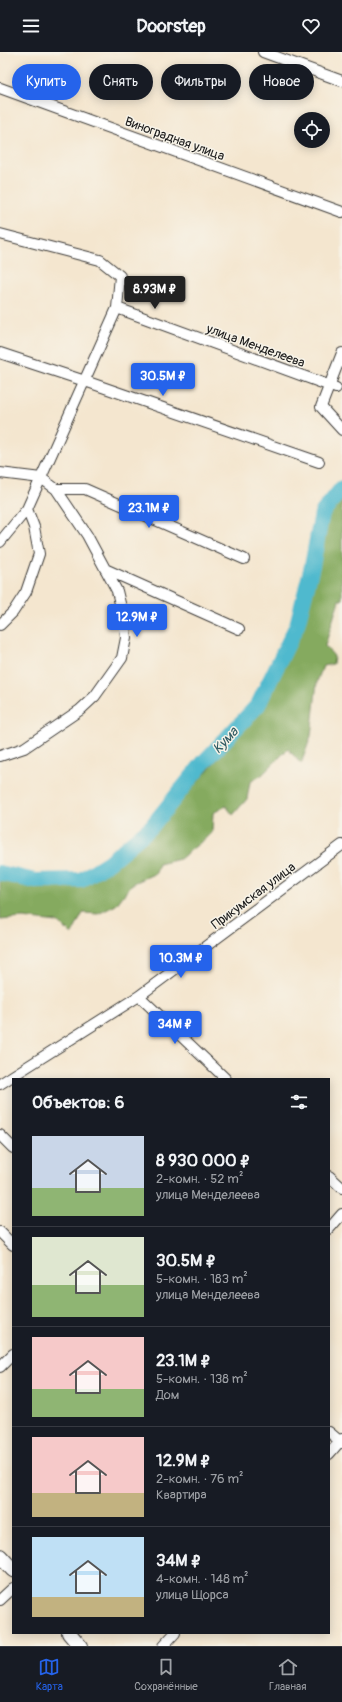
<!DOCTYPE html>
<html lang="ru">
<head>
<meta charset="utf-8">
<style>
	body { margin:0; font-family:Pangolin,sans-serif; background:#242831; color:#f1f3f6; height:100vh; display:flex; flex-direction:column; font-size:15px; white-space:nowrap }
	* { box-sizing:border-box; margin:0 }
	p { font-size:13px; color:#9ea1a6 }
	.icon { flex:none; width:22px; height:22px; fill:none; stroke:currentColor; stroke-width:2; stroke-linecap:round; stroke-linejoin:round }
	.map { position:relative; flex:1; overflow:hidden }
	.sheet { position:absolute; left:12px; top:1026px; width:318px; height:556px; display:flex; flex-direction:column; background:#171b24; border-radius:0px; box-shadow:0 2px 10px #0003 }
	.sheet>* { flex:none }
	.banner { position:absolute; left:12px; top:12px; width:318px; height:36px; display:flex; gap:8px }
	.fabs { position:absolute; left:294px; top:60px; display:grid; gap:8px }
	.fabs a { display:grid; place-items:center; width:36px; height:36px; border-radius:50%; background:#171b24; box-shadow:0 2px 10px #0003; font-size:20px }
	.price { position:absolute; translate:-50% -34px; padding:0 9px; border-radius:4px; background:#2563eb; color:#fff; font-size:13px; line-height:26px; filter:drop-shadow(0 1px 2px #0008) }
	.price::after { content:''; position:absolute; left:50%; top:24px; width:12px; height:9px; margin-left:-6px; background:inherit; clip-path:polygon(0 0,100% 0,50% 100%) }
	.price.active { background:#222; color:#fff }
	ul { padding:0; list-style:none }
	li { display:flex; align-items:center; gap:12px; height:100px; padding:0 20px }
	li+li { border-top:1px solid #363941 }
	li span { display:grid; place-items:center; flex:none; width:112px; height:80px; border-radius:0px; color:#555 }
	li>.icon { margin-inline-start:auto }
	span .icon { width:48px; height:48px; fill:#fffc; stroke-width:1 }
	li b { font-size:17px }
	h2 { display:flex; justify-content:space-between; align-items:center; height:48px; padding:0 20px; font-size:17px }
	.chip { padding:0 14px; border-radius:18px; background:#171b24; box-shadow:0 2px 10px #0003; font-size:14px; line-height:36px }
	.chip.active { background:#2563eb; color:#fff }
	header { display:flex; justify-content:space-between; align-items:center; height:52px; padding:0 20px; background:#171b24; font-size:18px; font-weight:800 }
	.dock { display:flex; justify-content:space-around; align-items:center; height:56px; border-top:1px solid #363941; background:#171b24; font-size:11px; color:#9ea1a6 }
	.dock a { display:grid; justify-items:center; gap:2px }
	.dock .active { color:#2563eb }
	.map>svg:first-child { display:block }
	.forest { fill:#85aa5f; stroke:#50633e }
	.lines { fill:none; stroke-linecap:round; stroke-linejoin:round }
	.river { stroke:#50b9ce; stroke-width:16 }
	.street-casing { stroke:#3c3a37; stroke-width:12 }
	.secondary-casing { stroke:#3c3a37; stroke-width:16 }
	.street { stroke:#fff; stroke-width:10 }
	.secondary { stroke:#fff; stroke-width:14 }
	.labels { text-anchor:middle; stroke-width:3; stroke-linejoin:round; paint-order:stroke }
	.street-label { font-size:13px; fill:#1c1c1c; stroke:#f7f3e8 }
	.water-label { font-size:14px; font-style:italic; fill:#315b63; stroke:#f7f3e8 }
</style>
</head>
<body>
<header><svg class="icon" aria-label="menu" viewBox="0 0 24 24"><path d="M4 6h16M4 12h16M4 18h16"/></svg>Doorstep<svg class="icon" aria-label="heart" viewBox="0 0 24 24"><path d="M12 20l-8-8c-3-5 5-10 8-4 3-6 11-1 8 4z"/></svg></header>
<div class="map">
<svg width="342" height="1594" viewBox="0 0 342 1594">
	<rect width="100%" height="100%" fill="#f7f3e8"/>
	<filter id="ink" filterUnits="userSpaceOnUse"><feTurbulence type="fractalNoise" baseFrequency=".025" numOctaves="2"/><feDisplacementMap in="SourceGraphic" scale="8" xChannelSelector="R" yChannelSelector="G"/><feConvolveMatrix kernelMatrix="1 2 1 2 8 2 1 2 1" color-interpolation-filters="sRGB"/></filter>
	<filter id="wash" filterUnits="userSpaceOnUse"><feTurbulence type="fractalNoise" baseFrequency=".012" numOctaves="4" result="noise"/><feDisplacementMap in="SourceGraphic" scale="16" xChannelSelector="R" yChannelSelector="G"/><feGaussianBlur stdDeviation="0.9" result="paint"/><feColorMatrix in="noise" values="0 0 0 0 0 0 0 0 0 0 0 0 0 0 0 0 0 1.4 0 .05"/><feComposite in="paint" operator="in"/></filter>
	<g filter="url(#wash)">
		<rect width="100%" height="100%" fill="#f4e6cf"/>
		<path class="forest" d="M342,445V548H339L325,594L334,604L333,612L323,614L317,630L311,684L301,712L288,697L262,723L250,730L247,747L233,763L226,754L213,761L212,781L180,807L159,812L156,821L132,832L116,853L98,862L83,861L72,882L57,870L23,866L0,868V828L35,836L82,834L115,813L155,779L263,654L301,575L316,518L326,464Z"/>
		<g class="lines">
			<path class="river" d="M0,821L35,829L81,828L109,810L151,775L203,711L258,653L297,573L312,514L322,461L342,436"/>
		</g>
	</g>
	<g filter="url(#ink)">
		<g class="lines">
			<g class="street-casing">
				<path id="street" d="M263,0L342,29
					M0,36L342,160
					M0,182L100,208L120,224L117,256L336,336
					M0,301L85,329L319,410
					M342,301L321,355L342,378
					M0,421L41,426L56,437L87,483L117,539L124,568L126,586L122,606L95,644L80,658L24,696L0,704
					M56,437H85L244,507
					M0,490L27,457L117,256
					M105,517L239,577
					M0,573L13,560L26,540L39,502L34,475L27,457
					M139,944L226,1027
					M0,1032L139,944L342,793
					M0,1083L13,1096
					M329,1124L342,1136
					M329,1177L342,1162
					M0,1180L13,1193
					M0,1315L13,1302
					M329,1380L342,1391
					M329,1402L342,1387
					M0,1548L13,1536
					M163,1594L175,1581"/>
			</g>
			<g class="secondary-casing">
				<path id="secondary" d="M0,1504L13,1518
					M69,1581L80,1594"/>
			</g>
			<use href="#street" class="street"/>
			<use href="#secondary" class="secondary"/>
		</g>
	</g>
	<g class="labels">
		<g class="street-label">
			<text transform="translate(175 86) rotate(20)" y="5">Виноградная улица</text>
			<text transform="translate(256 293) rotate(20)" y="5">улица Менделеева</text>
			<text transform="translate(253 843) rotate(-37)" y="5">Прикумская улица</text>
		</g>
		<g class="water-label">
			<text transform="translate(225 688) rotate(-47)" y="5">Кума</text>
		</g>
	</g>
</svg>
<div class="fabs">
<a><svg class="icon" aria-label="locate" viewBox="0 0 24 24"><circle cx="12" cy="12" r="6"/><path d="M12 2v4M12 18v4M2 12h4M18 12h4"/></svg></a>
</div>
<b class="price active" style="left:155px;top:258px">8.93M ₽</b>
<b class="price" style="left:163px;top:345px">30.5M ₽</b>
<b class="price" style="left:149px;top:477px">23.1M ₽</b>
<b class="price" style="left:137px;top:586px">12.9M ₽</b>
<b class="price" style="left:181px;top:927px">10.3M ₽</b>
<b class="price" style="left:175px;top:993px">34M ₽</b>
<div class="banner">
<a class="chip active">Купить</a>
<a class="chip">Снять</a>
<a class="chip">Фильтры</a>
<a class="chip">Новое</a>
</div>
<section class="sheet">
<h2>Объектов: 6<svg class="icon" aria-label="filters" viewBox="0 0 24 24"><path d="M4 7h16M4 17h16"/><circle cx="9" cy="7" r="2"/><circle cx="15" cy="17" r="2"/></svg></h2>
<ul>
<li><span style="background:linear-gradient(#c9d6e8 65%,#8fb573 0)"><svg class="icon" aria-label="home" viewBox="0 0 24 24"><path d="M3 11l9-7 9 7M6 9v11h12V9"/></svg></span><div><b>8 930 000 ₽</b><p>2-комн. · 52 m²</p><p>улица Менделеева</p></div></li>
<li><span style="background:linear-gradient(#dfe7d0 60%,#8fb573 0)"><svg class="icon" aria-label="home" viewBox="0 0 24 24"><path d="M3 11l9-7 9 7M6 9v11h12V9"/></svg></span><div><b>30.5M ₽</b><p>5-комн. · 183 m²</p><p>улица Менделеева</p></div></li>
<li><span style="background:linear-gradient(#f6c9c9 65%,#8fb573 0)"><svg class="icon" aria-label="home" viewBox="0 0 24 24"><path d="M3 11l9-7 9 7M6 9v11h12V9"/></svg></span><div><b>23.1M ₽</b><p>5-комн. · 138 m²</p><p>Дом</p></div></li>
<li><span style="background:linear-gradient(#f6c9c9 70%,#c2b280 0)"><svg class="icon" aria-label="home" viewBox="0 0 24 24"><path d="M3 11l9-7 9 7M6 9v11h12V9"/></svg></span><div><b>12.9M ₽</b><p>2-комн. · 76 m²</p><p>Квартира</p></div></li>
<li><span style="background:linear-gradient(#bfe0f5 75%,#c2b280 0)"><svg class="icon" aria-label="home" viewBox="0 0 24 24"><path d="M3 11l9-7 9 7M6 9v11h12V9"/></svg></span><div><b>34M ₽</b><p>4-комн. · 148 m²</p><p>улица Щорса</p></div></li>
</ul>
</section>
</div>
<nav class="dock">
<a class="active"><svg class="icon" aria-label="map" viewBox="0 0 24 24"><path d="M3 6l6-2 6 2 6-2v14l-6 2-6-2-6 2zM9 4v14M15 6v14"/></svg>Карта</a>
<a><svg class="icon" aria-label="saved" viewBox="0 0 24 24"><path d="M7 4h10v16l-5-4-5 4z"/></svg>Сохранённые</a>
<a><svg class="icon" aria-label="home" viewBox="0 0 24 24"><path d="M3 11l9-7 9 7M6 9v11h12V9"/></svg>Главная</a>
</nav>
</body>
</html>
